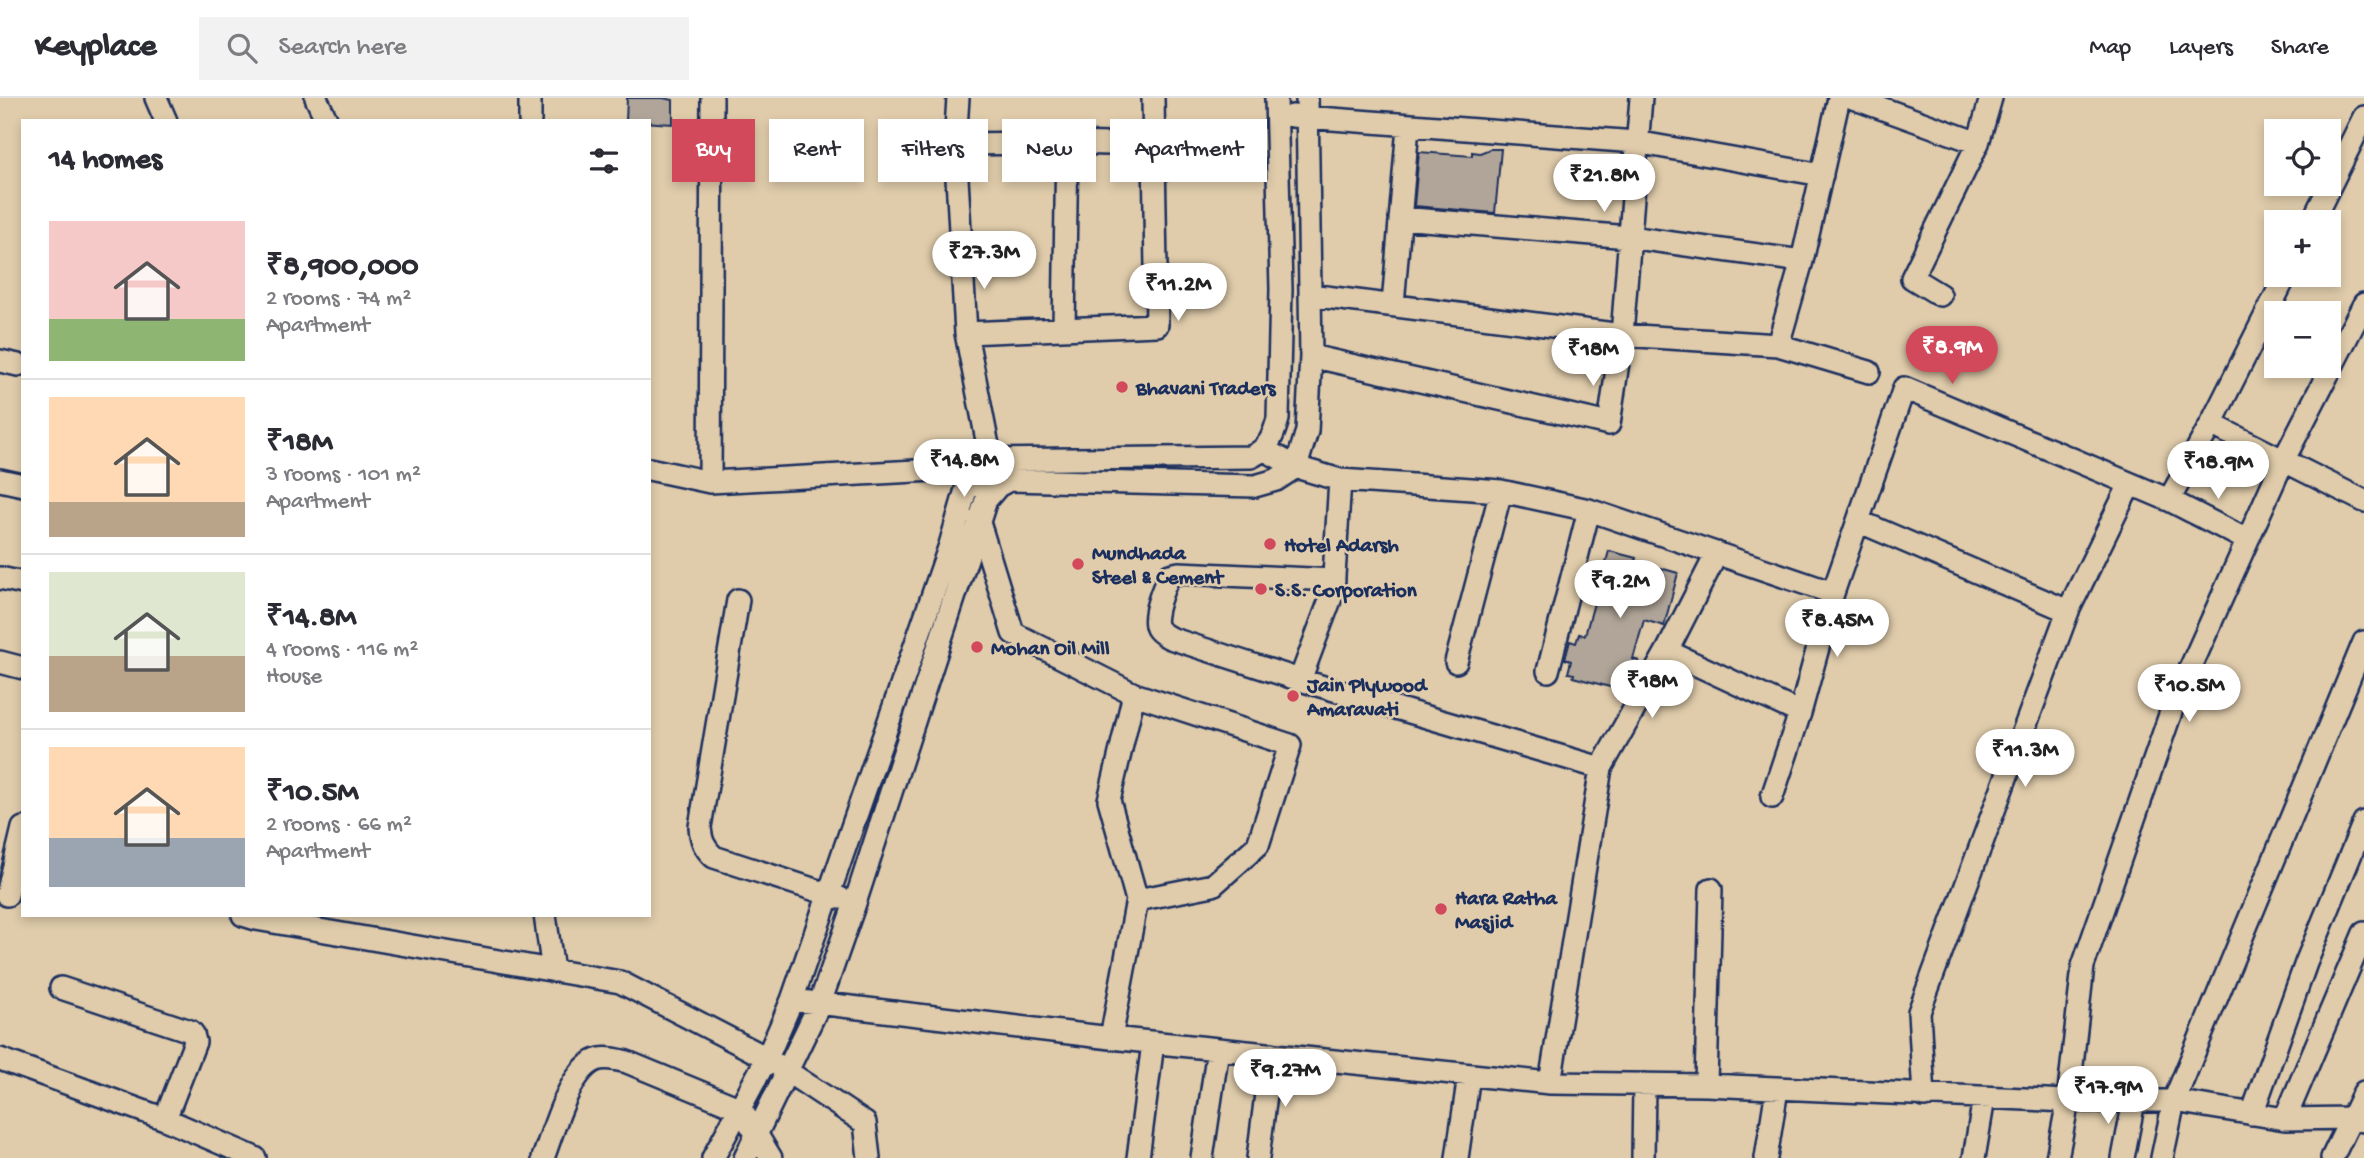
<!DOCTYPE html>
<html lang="en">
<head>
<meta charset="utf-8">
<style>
	body { margin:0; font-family:"Gochi Hand",sans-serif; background:#f2f2f3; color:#2b2b33; height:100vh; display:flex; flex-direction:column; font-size:26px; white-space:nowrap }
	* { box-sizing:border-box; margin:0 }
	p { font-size:23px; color:#7c7c81 }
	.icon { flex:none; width:38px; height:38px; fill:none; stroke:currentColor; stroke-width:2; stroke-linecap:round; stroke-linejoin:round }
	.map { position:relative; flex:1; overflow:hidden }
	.sheet { position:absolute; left:21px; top:21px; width:630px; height:798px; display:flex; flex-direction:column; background:#fff; border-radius:0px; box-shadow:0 4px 10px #0003 }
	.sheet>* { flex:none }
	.guide { position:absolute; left:672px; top:21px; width:665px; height:63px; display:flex; gap:14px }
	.buttons { position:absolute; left:2264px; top:21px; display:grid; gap:14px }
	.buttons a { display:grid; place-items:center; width:77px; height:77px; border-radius:0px; background:#fff; box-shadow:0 4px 10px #0003; font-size:35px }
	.price { position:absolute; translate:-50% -60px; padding:0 16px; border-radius:24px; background:#fff; color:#222; font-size:23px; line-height:46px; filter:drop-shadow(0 2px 4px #0008) }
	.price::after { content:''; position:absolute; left:50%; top:42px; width:21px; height:16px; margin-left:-10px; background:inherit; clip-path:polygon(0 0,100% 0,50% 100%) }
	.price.on { background:#d1495b; color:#fff }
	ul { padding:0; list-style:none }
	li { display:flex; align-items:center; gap:21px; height:175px; padding:0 28px }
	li+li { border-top:2px solid #e1e1e2 }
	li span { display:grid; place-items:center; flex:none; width:196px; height:140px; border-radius:0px; color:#555 }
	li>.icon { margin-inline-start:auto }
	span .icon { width:84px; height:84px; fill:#fffc; stroke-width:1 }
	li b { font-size:30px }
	h2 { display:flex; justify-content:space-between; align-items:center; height:84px; padding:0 28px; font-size:30px }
	.pill { padding:0 24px; border-radius:0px; background:#fff; box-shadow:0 4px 10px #0003; font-size:24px; line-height:63px }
	.pill.on { background:#d1495b; color:#fff }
	header { display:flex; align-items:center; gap:42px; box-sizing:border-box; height:98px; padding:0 35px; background:#fff; border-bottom:2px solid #e1e1e2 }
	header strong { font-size:33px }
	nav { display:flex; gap:38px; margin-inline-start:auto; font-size:24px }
	.search { width:490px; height:63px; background:#f2f2f3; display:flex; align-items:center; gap:18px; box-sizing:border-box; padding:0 24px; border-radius:0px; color:#7c7c81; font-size:26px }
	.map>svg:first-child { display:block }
	.building { fill:#b0a598; stroke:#1b2f5e; stroke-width:2 }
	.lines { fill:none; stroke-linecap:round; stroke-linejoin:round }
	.minor-casing { stroke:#1b2f5e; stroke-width:26 }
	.minor { stroke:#e0ccab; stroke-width:21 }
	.poi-dot { fill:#d1495b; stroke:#e0ccab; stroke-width:2.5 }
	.labels { text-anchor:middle; stroke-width:5; stroke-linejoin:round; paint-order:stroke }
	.poi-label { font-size:21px; font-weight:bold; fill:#1b2f5e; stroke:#e0ccab; text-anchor:start }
</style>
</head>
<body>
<header>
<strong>Keyplace</strong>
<div class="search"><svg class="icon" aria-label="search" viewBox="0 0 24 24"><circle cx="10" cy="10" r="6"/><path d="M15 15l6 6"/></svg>Search here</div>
<nav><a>Map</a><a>Layers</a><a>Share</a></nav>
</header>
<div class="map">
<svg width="2364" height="1060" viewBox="0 0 2364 1060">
	<rect width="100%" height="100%" fill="#e0ccab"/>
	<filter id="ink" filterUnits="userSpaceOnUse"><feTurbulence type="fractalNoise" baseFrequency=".0143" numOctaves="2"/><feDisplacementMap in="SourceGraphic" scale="14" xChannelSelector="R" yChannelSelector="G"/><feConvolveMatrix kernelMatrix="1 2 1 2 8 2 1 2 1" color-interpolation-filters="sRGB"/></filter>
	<g filter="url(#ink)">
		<path class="building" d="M627,0H663L673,2V26L626,23Z
			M1490,51H1501L1495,115L1414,108L1419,54L1472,58V54L1480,55Z
			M1609,453L1636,460L1635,463L1678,475L1664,528L1644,522L1633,561L1639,563L1633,583L1623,581L1621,592L1573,579L1574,576L1568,575L1571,563L1565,561L1570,543L1576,545L1579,536L1585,537L1600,484H1597L1601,467L1605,468Z"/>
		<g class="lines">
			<g class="minor-casing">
				<path id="minor" d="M156,0L166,23
					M316,0L327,23
					M530,0V23
					M958,0L955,46L966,235L993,373
					M1853,0L1978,45
					M1292,18L1636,44L1822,77
					M955,46L1067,45L1153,47
					M1400,120L1629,139L1802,163
					M2312,124L2364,19
					M2286,177L2211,326L2364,403
					M1310,197L1622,237L1778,247L1802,163L1839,0
					M1940,197L1912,180L1978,45L1991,0
					M1393,207L1408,28
					M1064,230L1067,45
					M966,235L1157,227L1153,0
					M1778,247L1869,274
					M1311,258L1609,326L1622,237L1641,0
					M0,263L18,267
					M1265,352L1296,369L1340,382L1501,393L1589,412L1833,495
					M649,371L710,384L953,371L972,376L978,388
					M0,382L23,387
					M710,384L712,0
					M2169,402L2247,442
					M978,421L1013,535L1134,596L1290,647L1258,747L1213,787L1137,802L1111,940
					M1858,423L2068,513
					M1717,455L1667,553L1800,615L1772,699
					M0,480L23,485
					M1334,482L1179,475L1170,477C1164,487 1151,519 1157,530C1160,535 1165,537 1170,540L1300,582L1601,670L1550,985
					M738,502L700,729C701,742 704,750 714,759L840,800
					M0,564L23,570
					M1456,564L1501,393
					M1548,573L1589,412
					M1300,582L1333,494L1340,382
					M1134,596L1109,702L1137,802
					M1800,615L1833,495L1904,290L2169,402L2211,326
					M1601,670L1667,553
					M7,797L23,730
					M243,817L256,821L620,884L767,960L865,1025L869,1060
					M545,817L553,873
					M61,890L190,933L193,936L195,944L165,1021
					M792,902L1111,940L1550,985L1706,987L2068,1003H2174L2285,1021L2350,1020L2364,1023
					M0,961L165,1021L255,1060
					M1706,987L1711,791
					M1924,998L1919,914L2068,513L2130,386
					M2252,1016L2306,865L2364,724
					M2285,1021L2364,835
					M543,1060C553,1035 570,967 600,961C609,959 619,962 627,964L741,1011L771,1060
					M713,1060L767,960L792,902L950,447L969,381L982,367L989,362L1251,359C1269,350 1273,339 1278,321L1281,191L1276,0
					M745,1060L820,905L855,805L986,402L998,388L1009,382L1255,388L1276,382L1296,369L1307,333L1311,258L1307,0
					M1138,1060L1153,945
					M1202,1060L1218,951
					M1258,1060L1271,956
					M1457,1060L1469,977
					M1643,1060L1644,986
					M1766,1060L1777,991
					M1974,1060L1984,1000
					M2057,1060L2068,1003L2083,868L2172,611L2283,363L2364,206
					M2123,1060L2134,1003
					M2162,1060L2174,1003L2364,544
					M2332,1060L2364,994"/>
			</g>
			<use href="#minor" class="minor"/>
		</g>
	</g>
	<g class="poi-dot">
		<circle cx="1122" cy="289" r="7"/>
		<circle cx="1270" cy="446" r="7"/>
		<circle cx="1078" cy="466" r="7"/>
		<circle cx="1261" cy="491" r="7"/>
		<circle cx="977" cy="549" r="7"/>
		<circle cx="1293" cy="598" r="7"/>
		<circle cx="1441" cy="811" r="7"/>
	</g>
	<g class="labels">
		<g class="poi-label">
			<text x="1136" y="296">Bhavani Traders</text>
			<text x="1284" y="453">Hotel Adarsh</text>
			<text x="1092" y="461">Mundhada<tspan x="1092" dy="24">Steel &amp; Cement</tspan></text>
			<text x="1275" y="498">S.S. Corporation</text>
			<text x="991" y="556">Mohan Oil Mill</text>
			<text x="1307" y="593">Jain Plywood<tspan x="1307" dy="24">Amaravati</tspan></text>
			<text x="1455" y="806">Hara Ratha<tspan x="1455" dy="24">Masjid</tspan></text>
		</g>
	</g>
</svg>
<div class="buttons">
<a><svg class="icon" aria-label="locate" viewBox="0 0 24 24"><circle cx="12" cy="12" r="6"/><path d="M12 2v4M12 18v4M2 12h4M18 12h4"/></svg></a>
<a>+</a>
<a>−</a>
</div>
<b class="price" style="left:1604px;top:116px">₹21.8M</b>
<b class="price" style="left:984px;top:193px">₹27.3M</b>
<b class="price" style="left:1178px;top:225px">₹11.2M</b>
<b class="price on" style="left:1952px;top:288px">₹8.9M</b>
<b class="price" style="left:1593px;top:290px">₹18M</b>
<b class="price" style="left:964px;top:401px">₹14.8M</b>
<b class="price" style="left:2218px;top:403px">₹18.9M</b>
<b class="price" style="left:1620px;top:522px">₹9.2M</b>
<b class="price" style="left:1837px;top:561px">₹8.45M</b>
<b class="price" style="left:1652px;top:622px">₹18M</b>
<b class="price" style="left:2189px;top:626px">₹10.5M</b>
<b class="price" style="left:2025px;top:691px">₹11.3M</b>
<b class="price" style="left:1285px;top:1011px">₹9.27M</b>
<b class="price" style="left:2108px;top:1028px">₹17.9M</b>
<div class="guide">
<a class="pill on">Buy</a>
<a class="pill">Rent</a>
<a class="pill">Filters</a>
<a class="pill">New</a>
<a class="pill">Apartment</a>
</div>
<section class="sheet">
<h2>14 homes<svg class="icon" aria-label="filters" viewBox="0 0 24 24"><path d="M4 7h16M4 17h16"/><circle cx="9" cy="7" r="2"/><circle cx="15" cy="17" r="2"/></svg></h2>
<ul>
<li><span style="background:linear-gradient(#f6c9c9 70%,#8fb573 0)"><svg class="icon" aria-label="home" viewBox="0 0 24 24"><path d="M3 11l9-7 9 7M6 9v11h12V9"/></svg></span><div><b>₹8,900,000</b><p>2 rooms · 74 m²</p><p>Apartment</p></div></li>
<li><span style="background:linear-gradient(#ffd9b3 75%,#b9a48a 0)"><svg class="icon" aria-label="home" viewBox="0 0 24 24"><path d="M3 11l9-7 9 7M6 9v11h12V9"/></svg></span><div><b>₹18M</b><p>3 rooms · 101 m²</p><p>Apartment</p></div></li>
<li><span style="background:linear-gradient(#dfe7d0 60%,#b9a48a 0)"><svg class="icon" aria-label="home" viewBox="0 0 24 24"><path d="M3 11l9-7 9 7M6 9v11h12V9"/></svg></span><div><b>₹14.8M</b><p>4 rooms · 116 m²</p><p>House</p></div></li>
<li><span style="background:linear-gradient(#ffd9b3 65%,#9aa5b1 0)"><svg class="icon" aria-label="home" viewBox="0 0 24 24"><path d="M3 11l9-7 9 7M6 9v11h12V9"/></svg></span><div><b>₹10.5M</b><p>2 rooms · 66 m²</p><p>Apartment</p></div></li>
</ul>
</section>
</div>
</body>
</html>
